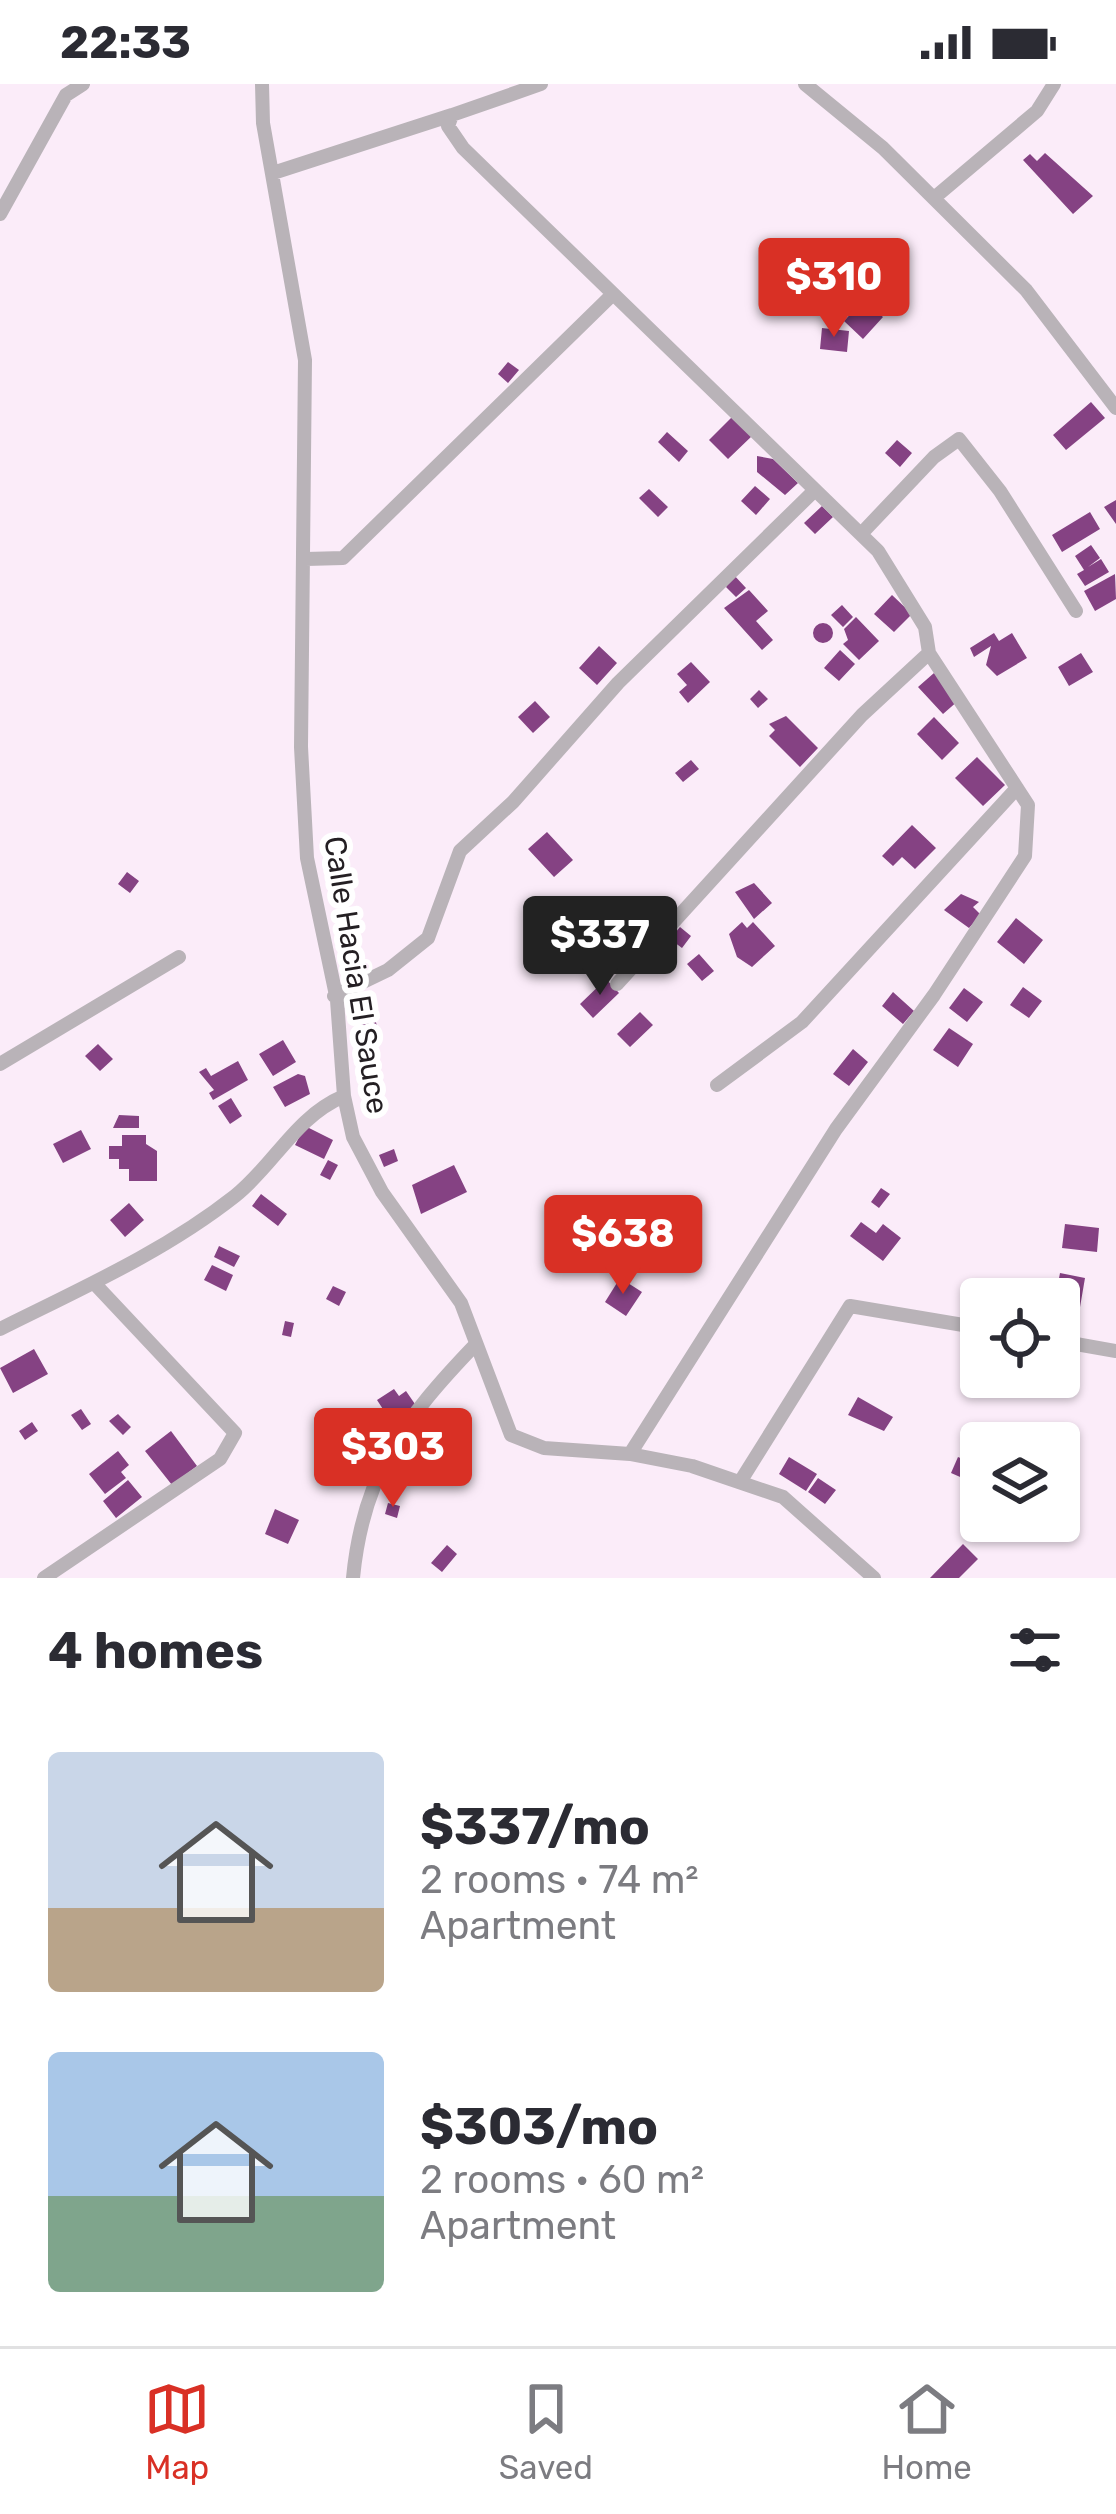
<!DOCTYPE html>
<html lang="en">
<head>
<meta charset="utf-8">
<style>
	body { margin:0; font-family:Rubik,sans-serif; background:#f2f2f3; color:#2b2b33; height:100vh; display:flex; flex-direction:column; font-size:45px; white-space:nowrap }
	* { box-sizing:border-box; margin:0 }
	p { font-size:39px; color:#7c7c81 }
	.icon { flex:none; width:66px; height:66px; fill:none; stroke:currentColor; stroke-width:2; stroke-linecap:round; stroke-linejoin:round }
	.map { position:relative; height:1494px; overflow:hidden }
	.panel { display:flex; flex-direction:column; background:#fff; flex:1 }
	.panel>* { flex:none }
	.buttons { position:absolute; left:960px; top:1194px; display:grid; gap:24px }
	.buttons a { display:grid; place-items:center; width:120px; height:120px; border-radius:12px; background:#fff; box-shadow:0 3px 9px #0004; font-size:60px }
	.price { position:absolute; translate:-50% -102px; padding:0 27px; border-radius:12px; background:#d93025; color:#fff; font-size:39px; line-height:78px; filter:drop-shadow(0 3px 6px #0008) }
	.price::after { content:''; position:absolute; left:50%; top:72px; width:36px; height:27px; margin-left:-18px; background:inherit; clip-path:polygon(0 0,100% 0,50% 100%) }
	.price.selected { background:#222; color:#fff }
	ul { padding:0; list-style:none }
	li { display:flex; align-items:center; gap:36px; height:300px; padding:0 48px }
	li span { display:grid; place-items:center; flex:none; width:336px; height:240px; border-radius:12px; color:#555 }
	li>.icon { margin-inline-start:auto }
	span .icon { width:144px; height:144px; fill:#fffc; stroke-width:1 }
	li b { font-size:51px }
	h2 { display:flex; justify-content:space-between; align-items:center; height:144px; padding:0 48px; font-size:51px }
	.status { display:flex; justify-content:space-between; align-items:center; height:84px; padding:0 60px; background:#fff; direction:ltr }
	.status svg { height:33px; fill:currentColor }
	.dock { display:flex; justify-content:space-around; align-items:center; height:168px; border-top:3px solid #e1e1e2; background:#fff; font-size:33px; color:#7c7c81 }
	.dock a { display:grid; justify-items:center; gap:6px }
	.dock .selected { color:#d93025 }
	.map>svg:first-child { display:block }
	.building { fill:#854283 }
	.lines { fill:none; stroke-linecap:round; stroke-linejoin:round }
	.minor { stroke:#b9b3b8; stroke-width:14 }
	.labels { text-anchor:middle; stroke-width:12; stroke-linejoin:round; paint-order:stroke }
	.street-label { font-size:30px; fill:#241f23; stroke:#fff }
</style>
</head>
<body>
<div class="status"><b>22:33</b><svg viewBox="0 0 49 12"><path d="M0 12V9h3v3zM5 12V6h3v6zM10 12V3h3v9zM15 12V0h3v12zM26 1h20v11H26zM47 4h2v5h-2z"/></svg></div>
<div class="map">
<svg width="1116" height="1494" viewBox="0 0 1116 1494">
	<rect width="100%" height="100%" fill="#fbecf9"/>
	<path class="building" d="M1045,69L1093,112L1073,130L1023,76L1030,70L1037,77Z
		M845,214L854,225L843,235L834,224Z
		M864,216L883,233L863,255L844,237Z
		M822,244L849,247L847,268L820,265Z
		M508,278L519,286L508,299L498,290Z
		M1091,318L1105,334L1066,366L1053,351Z
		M733,332L753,351L728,375L709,356Z
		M667,348L688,367L679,378L658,358Z
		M897,356L912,369L900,383L885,369Z
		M757,372L773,375L798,399L785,411L757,388Z
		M755,402L770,415L756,431L741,417Z
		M649,405L668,423L658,433L639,414Z
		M1116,416V440L1104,423Z
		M822,422L833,433L815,450L804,439Z
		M1090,428L1100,445L1062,468L1052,451Z
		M1091,461L1100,474L1088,483L1101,475L1109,488L1085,502L1077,490L1084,486L1075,472Z
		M733,490L746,504L736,513L726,503Z
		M1115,490L1116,515L1095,527L1084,507Z
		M749,506L768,527L756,537L773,556L762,566L724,524Z
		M892,511L912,530L894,548L874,530Z
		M842,521L853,533L843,543L831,531Z
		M856,533L879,557L859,576L843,560L848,556L844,545Z
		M813 549a10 10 0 1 1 20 0a10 10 0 1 1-20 0Z
		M994,549L999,557L1012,549L1027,574L997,592L986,581L991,562L974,573L970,564Z
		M599,562L617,579L597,601L579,584Z
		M840,566L855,580L839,597L824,584Z
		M1081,569L1093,588L1069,602L1058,583Z
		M691,578L710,598L688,619L679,608L687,601L677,590Z
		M934,589L959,616L943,630L918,603Z
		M759,606L768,615L758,624L750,615Z
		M535,617L550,633L533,649L518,633Z
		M786,632L818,664L800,683L769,652L775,646L769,640Z
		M934,633L959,659L942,676L917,650Z
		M977,673L1005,701L983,722L955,694Z
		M691,676L699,685L683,698L675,689Z
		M912,741L936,764L915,785L902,773L893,782L882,772Z
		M547,748L573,776L554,793L528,765Z
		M127,788L139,797L130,809L118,800Z
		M754,799L772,819L754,835L735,808Z
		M961,810L979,818L973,823L981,831L969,844L944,826Z
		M1016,834L1043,856L1024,880L997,858Z
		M742,838L747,844L753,838L775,862L752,883L737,873L729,850Z
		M680,843L691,852L682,864L670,855Z
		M699,870L714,887L702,897L687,880Z
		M606,895L619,909L593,934L580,920Z
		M1023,903L1042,917L1029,934L1010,921Z
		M964,904L983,918L967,938L949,924Z
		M893,908L914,927L903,940L882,922Z
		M372,924L377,942L360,947L355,929Z
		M640,928L653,941L630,963L617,950Z
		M949,944L973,960L958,983L933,966Z
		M283,956L296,978L273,992L259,970Z
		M98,960L113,975L100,987L85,972Z
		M853,965L868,978L849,1002L833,990Z
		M238,977L248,996L213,1016L209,1009L214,1006L199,988L206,984L211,992Z
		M298,990L305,992L310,1010L285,1023L273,1003Z
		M231,1014L242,1032L230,1040L218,1022Z
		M119,1031L139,1032V1044H113Z
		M305,1042L333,1056L324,1075L295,1061Z
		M81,1046L91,1065L63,1079L53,1060Z
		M122,1051H146V1060L157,1067V1097H129V1085H119V1075H109V1062H122Z
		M394,1065L398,1077L384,1083L379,1071Z
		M328,1076L338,1081L330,1096L320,1091Z
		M454,1081L467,1108L421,1130L412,1101Z
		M881,1104L890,1110L879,1124L871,1118Z
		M261,1110L287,1130L278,1142L252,1122Z
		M129,1119L144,1136L125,1153L110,1136Z
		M861,1138L876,1149L883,1140L901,1154L883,1177L850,1152Z
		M1065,1140L1099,1144L1097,1168L1062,1164Z
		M657,1152L673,1162L662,1181L646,1172Z
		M219,1162L240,1172L234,1183L214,1173Z
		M212,1181L233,1191L226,1207L204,1196Z
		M1060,1189L1085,1194L1079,1229L1059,1226L1055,1215Z
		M620,1194L642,1208L626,1232L605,1218Z
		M333,1202L346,1208L339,1222L326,1215Z
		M285,1237L294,1239L291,1253L282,1251Z
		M34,1265L48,1290L13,1309L0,1284Z
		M394,1305L399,1312L406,1307L417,1323L392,1339L377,1316Z
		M858,1313L893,1333L884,1347L848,1331Z
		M81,1325L91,1340L82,1346L71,1331Z
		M118,1330L131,1343L123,1351L109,1337Z
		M439,1335L454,1346L459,1339L468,1346L441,1384L420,1369Z
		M32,1338L38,1347L25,1356L19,1347Z
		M171,1347L197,1382L172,1401L145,1367Z
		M342,1349L366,1373L353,1386L330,1362Z
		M118,1367L129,1381L121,1388L126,1394L105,1410L89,1390Z
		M789,1373L817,1390L806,1407L779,1390Z
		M958,1373L981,1383L974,1399L951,1389Z
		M818,1394L836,1406L825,1420L808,1408Z
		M128,1396L142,1413L116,1434L103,1417Z
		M388,1419L400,1422L397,1434L385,1430Z
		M275,1425L299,1436L288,1460L265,1450Z
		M963,1460L978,1475L959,1494H930Z
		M447,1461L457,1470L442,1488L431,1479Z"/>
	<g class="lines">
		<path class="minor" d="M262,0L263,39L305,276L301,663L307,774L337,916L344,1012L353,1053L382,1108L461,1219L511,1351L544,1364L630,1370L692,1382L783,1413L874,1494
			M541,0L452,31L448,42L463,64L878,467L925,543L929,569L862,631L617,900
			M805,0L883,64L1026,206L1116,324
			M273,89L452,31
			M934,114L1037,27L1054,0
			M0,130L66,11L83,0
			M861,450L934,373L959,355L1000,407L1076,527
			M306,475L343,474L613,210
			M334,912L388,886L428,854L460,767L513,718L618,599L815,406
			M0,980L179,873
			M717,1001L802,938L1017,704
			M0,1245C80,1205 164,1168 235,1112C275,1080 295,1033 344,1012
			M1059,1257L1116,1267
			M630,1370L836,1045L934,911L1025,772L1028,721L929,569
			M740,1398L850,1222L981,1244
			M44,1494L220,1375L235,1349L94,1199
			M353,1494C363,1389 405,1334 475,1261"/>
	</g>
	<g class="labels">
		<g class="street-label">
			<text transform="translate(356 891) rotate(81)" y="10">Calle Hacia El Sauce</text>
		</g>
	</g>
</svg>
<div class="buttons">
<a><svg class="icon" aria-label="locate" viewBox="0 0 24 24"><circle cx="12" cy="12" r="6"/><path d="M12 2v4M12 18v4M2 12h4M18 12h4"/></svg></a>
<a><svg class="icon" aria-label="layers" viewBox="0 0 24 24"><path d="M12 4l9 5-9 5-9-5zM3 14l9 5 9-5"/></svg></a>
</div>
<b class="price" style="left:834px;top:256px">$310</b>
<b class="price selected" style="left:600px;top:914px">$337</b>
<b class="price" style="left:623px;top:1213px">$638</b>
<b class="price" style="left:393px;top:1426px">$303</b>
</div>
<section class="panel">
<h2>4 homes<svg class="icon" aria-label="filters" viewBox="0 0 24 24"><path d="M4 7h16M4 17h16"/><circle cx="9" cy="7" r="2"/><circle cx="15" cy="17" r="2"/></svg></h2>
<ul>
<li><span style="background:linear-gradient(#c9d6e8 65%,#b9a48a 0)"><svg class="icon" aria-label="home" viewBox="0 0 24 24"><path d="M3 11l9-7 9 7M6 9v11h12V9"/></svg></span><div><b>$337/mo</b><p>2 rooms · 74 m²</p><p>Apartment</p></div></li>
<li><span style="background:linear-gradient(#a9c7e8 60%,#7fa58c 0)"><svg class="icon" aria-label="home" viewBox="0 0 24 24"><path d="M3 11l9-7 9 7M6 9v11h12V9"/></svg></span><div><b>$303/mo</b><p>2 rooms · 60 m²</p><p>Apartment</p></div></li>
</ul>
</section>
<nav class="dock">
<a class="selected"><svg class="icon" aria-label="map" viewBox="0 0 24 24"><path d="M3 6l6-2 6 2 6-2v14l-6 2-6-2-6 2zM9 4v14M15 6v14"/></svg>Map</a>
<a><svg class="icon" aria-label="saved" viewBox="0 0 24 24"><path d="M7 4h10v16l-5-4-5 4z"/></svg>Saved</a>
<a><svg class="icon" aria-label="home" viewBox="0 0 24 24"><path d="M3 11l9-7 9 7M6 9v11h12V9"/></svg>Home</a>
</nav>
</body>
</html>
